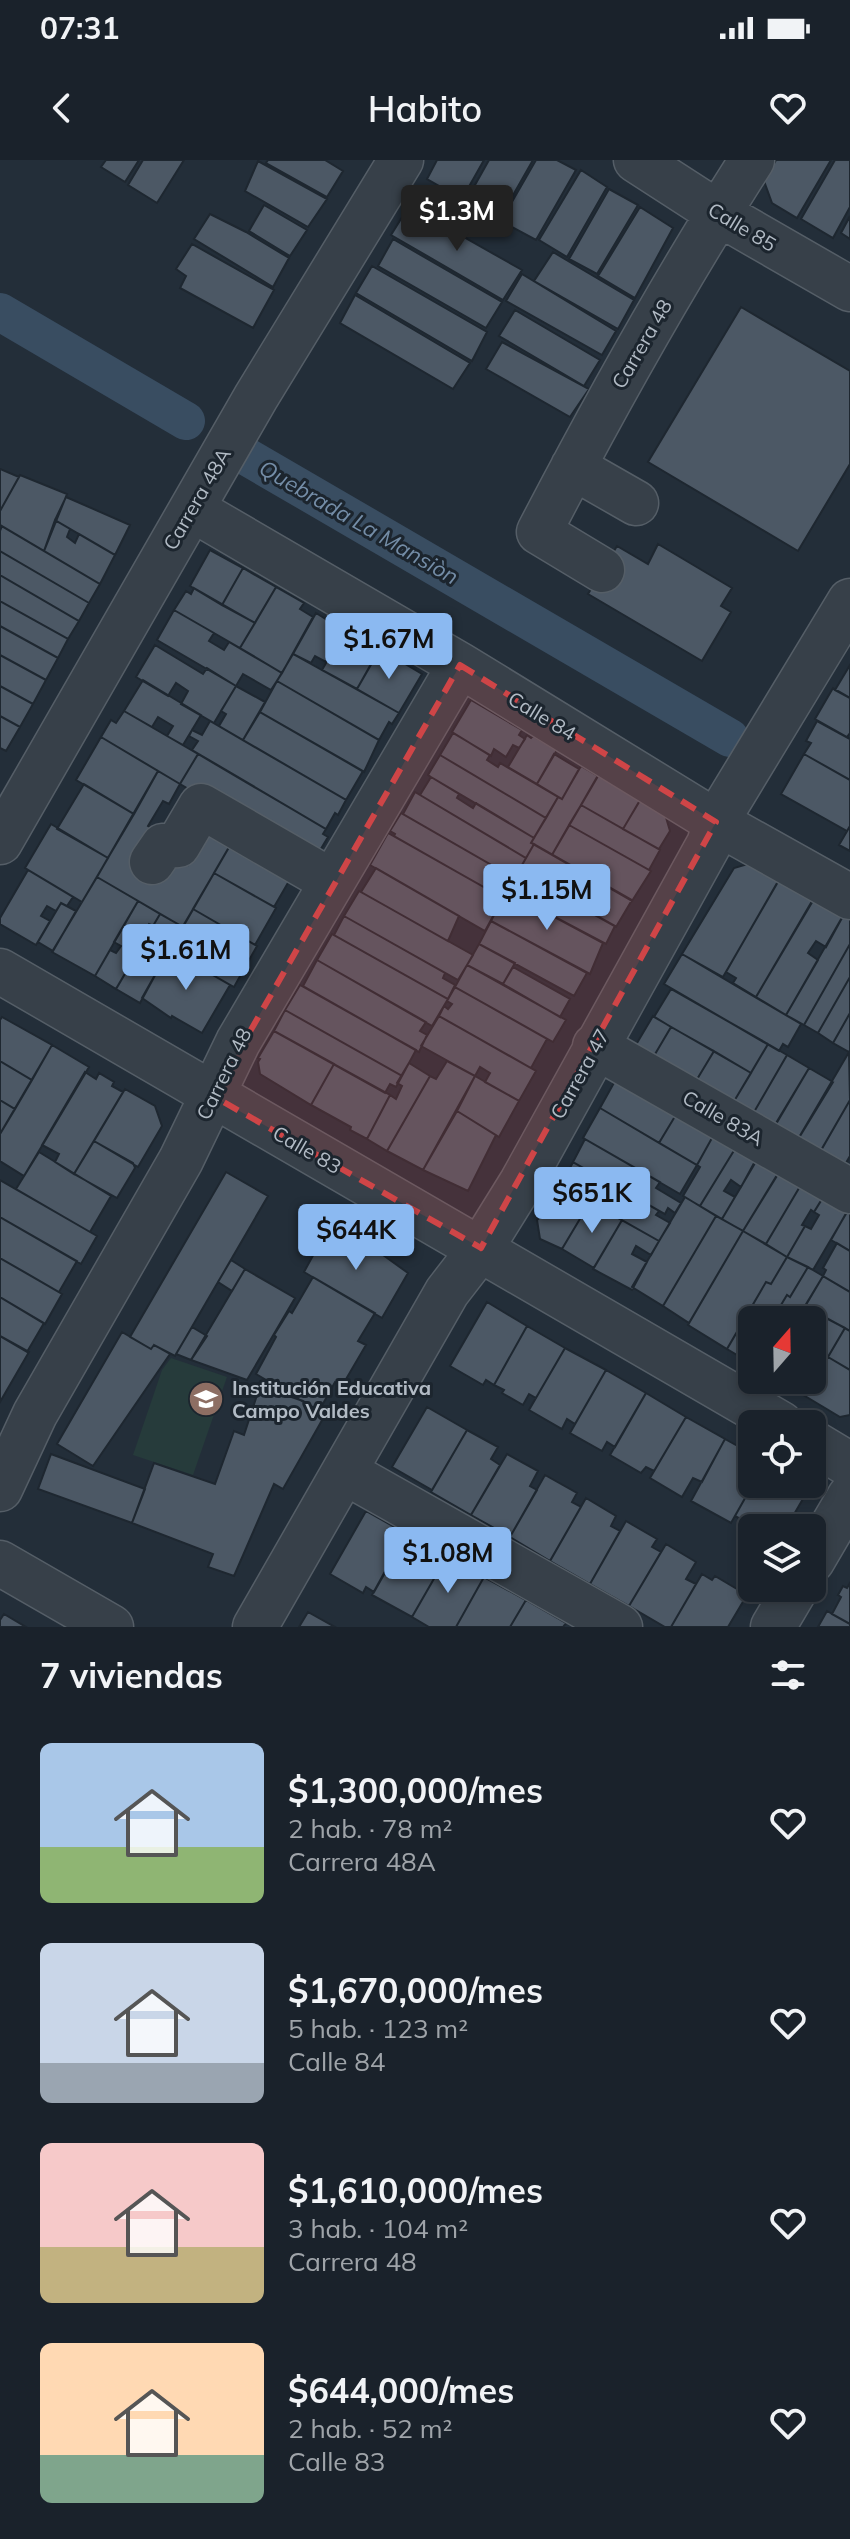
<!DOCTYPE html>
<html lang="es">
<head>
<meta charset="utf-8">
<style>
	body { margin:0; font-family:Mulish,sans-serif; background:#232a33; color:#f1f3f6; height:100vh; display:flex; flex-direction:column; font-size:30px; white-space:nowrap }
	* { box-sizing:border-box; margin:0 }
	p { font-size:26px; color:#9fa4a9 }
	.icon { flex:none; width:44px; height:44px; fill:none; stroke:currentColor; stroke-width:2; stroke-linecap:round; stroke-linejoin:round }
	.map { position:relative; height:1467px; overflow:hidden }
	.details { display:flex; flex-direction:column; background:#1a222b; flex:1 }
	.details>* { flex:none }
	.needle { width:52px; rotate:20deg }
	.fabs { position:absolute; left:738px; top:1146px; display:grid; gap:16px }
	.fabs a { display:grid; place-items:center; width:88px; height:88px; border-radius:12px; background:#1a222b; box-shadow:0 4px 12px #0003,0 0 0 2px #383f47; font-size:40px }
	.price { position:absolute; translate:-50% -68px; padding:0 18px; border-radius:8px; background:#8bb9f1; color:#111; font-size:26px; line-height:52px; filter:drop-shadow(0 2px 4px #0008) }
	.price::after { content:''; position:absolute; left:50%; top:48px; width:24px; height:18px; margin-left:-12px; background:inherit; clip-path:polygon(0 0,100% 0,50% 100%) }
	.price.on { background:#222; color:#fff }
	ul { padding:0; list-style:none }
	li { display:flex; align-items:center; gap:24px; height:200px; padding:0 40px }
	li span { display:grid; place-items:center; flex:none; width:224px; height:160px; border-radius:12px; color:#555 }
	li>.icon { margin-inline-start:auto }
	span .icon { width:96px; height:96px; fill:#fffc; stroke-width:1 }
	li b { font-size:34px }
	h2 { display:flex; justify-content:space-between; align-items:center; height:96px; padding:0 40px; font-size:34px }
	.status { display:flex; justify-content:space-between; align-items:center; height:56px; padding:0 40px; background:#1a222b; direction:ltr }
	.status svg { height:22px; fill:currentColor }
	header { display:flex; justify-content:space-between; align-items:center; height:104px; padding:0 40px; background:#1a222b; font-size:36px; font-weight:600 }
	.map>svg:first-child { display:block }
	.pitch { fill:#263b3b }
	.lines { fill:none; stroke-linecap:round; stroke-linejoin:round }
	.canal { stroke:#394d61; stroke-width:38 }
	.building { fill:#4c5865; stroke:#1e2730; stroke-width:2 }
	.minor-casing { stroke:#555e67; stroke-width:47 }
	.minor { stroke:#374049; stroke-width:44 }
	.marked { fill:#cf4547; fill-opacity:0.2; stroke:#cf4547; stroke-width:6; stroke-dasharray:16 10; stroke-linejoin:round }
	.labels { text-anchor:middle; stroke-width:6; stroke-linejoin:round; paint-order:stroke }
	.street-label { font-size:20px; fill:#b2bbc5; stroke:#1c252e }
	.poi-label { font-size:20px; font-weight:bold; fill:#b2bbc5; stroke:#1c252e; text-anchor:start }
	.water-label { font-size:22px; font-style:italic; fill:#748da7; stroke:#1c252e }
</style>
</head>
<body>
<div class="status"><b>07:31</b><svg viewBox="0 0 49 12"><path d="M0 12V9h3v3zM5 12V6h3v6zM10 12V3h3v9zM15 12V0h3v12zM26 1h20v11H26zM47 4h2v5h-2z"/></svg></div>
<header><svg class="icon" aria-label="back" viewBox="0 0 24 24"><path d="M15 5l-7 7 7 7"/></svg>Habito<svg class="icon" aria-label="heart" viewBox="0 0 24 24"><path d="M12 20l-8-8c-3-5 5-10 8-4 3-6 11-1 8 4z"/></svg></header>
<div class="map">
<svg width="850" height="1467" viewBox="0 0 850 1467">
	<rect width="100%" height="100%" fill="#232e39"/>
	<path class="pitch" d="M171,1198L227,1217L193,1315L133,1295L162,1210Z"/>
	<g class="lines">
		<path class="canal" d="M0,152L186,261
			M237,291L730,578"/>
	</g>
	<path class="building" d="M106,0H139L125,22L101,7Z
		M143,0H184L157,43L128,25Z
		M268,0H325L343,11L327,37L266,3Z
		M437,0H484L462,39L427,19Z
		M489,0H533L499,60L466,41Z
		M536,0H557L576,10L536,80L501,61Z
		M776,0H831L797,58L772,43L764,21Z
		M835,0H850V47L833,78L801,59Z
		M258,1L327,39L308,67L245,31Z
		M581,10L607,27L567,97L539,80Z
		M609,29L638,45L597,114L569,99Z
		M264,45L307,70L290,96L249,71Z
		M409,46L522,110L503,140L391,75Z
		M640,47L673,68L635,138L598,116Z
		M210,54L246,72L289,98L273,127L194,79Z
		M850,56V79L841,73Z
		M393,79L502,142L486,168L378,106Z
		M192,84L274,130L253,168L180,128L186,116L176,109Z
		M553,92L634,140L618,169L534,121Z
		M372,106L487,172L472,201L356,133Z
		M522,114L616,171L602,195L506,141Z
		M355,135L470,203L453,229L340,163Z
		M741,147L850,211V304L798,391L648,302Z
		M515,150L600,200L584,226L499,176Z
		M502,182L589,229L570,257L486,209Z
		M0,309L19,317L0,351Z
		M20,315L67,334L44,391L0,365V351Z
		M66,337L130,365L115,395L55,360Z
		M55,360L70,369L67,377L75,383L79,374L115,395L100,424L44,391Z
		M2,366L100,424L89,443L0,391V371Z
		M658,384L732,428L721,446L731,452L702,501L588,434L617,386L648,404Z
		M210,390L243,408L222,445L190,426Z
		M0,391L89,443L79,461L0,415Z
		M243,408L276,427L255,463L222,445Z
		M0,415L79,461L68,479L0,441Z
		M276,427L304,443L300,449L313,457L282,513L240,488Z
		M194,428L255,463L240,488L174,450L186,431L191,434Z
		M0,441L68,479L58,498L0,466Z
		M174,450L214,473L209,481L224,490L229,482L282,513L271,530L243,514L236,526L157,480Z
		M316,453L332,463L328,470L340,477L326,502L315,496L311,503L293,494Z
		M0,466L58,498L46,520L0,495Z
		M346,468L380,488L357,529L322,510Z
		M155,485L203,514L207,508L236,526L214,563L181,544L188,531L176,523L168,536L136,517Z
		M380,489L422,514L399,553L357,529Z
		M293,494L399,553L392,564L389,562L379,580L277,521Z
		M0,495L46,520L33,544L0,526Z
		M850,505V538L835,530Z
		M143,520L201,555L183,585L167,576L173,566L158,557L152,567L124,551Z
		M277,521L379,580L364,612L260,552Z
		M0,526L33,544L20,567L0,556Z
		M236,526L265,542L243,580L219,566L226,554L221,551Z
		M833,528L850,538V573L847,577L815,559Z
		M471,540L522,570L519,575L525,579L519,588L513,585L506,597L494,589L491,596L452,572Z
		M124,551L198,594L180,624L101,577L111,560L116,563Z
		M260,552L363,611L346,640L243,580Z
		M0,556L20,567L6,591L0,588Z
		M210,561L346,640L338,655L335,653L326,669L192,590L198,581L189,576L192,570L202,575Z
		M817,561L850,579V620L804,594L811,583L806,581Z
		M453,573L490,595L487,600L498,607L500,603L558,637L546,658L440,595Z
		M527,575L531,578L533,576L557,590L537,624L508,607Z
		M101,577L158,611L134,654L76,620Z
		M198,594L326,669L323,674L328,677L313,702L180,624Z
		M554,594L579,609L562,639L537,624Z
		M804,594L850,620V666L847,671L781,634Z
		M440,595L546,658L534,678L431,617L428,615Z
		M581,606L598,616L552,695L531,683L558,637L562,639Z
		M158,611L180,624L169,644L163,641L148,666L154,670L176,698L188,705L212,665L235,677L183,767L97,717Z
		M600,612L642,637L623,669L581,645Z
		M431,617L459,634L457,638L473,648L476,643L534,678L531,683L534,684L526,698L420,635Z
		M84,624L134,654L108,698L57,669Z
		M415,632L526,698L518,712L514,718L403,654Z
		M640,640L665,654L670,671L659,689L623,669Z
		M581,645L660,690L649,710L569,665Z
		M401,653L514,718L503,738L394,676L395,674L390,671Z
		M51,664L108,698L82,742L25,708Z
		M569,665L651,711L632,741L552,695Z
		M850,666V691L839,685Z
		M388,673L503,738L485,771L370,705Z
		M236,675L296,709L274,747L214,713Z
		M534,684L632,740L616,767L518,712Z
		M751,703L779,720L723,817L682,794L734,708Z
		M376,708L459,756L448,781L361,732Z
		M28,710L73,737L67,746L61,743L56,751L47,746L41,756L50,761L36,785L0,764V758Z
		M518,712L615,766L606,784L506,731Z
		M214,713L276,748L255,785L193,749Z
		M781,716L815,736L756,837L733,823L736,818L726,812Z
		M97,717L138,741L95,816L52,792Z
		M359,731L473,795L458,820L344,756Z
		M506,731L603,783L590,814L491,761Z
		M814,739L843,756L826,787L816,781L808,793L818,800L786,855L756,837Z
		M138,741L160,754L153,766L149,764L146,771L149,773L116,829L95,816L110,790L116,793L121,786L114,782Z
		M61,743L76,751L53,791L38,782Z
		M193,749L257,786L234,827L169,790Z
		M160,754L183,767L167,796L162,792L155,803L160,806L140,843L116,829Z
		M844,754L850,757V784L804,865L786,855Z
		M344,756L445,813L443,818L455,825L448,839L334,775Z
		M491,761L587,813L574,836L479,784Z
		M332,774L448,839L432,866L317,800Z
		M479,784L515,803L503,824L467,805Z
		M850,784V817L818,873L804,865Z
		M169,790L230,825L202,873L172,856L171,858L142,838Z
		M682,794L801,864L788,887L783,884L779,891L664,824Z
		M317,800L426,862L420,871L427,875L419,892L303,826Z
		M467,805L566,860L553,882L455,827Z
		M513,807L570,839L560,857L503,824Z
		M850,817V853L833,883L818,873Z
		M300,825L416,890L402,916L285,850Z
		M455,827L547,879L531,908L439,856L444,846L448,849L452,844L447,841Z
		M671,829L768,884L751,913L654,857Z
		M285,850L402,916L396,927L390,924L385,933L274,871Z
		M850,853V891L849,892L833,883Z
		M439,856L536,911L519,941L485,922L490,913L480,907L475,916L421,886Z
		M653,856L671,867L651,901L637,894V883Z
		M2,857L52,885L32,920L0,901V860Z
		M671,867L714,891L693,926L651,901Z
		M274,871L334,904L311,945L260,914L258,902L260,899L258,898Z
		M768,884L787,895L750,959L730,948Z
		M52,885L89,907L24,1016L0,1001V974Z
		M714,891L751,913L730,948L693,926Z
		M849,892L850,940L816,999L794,986Z
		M787,895L809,908L772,971L750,959Z
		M0,901L32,920L15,949L0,940Z
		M447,901L475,916L423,1010L387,991L430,916L436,919Z
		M409,903L430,916L387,991L367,979L390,935L396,939L402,926L397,923Z
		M334,904L390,935L367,979L350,970L351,967L311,945Z
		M809,908L833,922L794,986L770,973Z
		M85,912L96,919L99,913L114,922L112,926L123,932L74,1014L55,1002L59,994L42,985Z
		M475,916L519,941L499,977L457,951Z
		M615,921L680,948L659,983L600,948Z
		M125,929L155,946L162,966L138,1007L94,981Z
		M0,940L15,949L0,974Z
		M850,940V996L840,1013L816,999Z
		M600,948L697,1005L680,1034L583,978Z
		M680,948L717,969L697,1005L659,983Z
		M457,951L496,975L468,1031L423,1010Z
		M717,969L738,984L700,1046L683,1036L700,1007L697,1005Z
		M585,979L660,1022L656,1028L681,1043L675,1053L668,1048L665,1054L614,1025L616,1020L600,1011L597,1016L573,1002Z
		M94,981L133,1003L135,1008L117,1038L74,1014Z
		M738,984L759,994L741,1027L731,1020L724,1031L735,1037L722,1059L700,1046Z
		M39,992L111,1036L90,1072L16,1029Z
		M761,993L783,1006L743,1071L722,1059Z
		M573,1002L659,1051L656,1055L670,1063L659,1081L561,1026Z
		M780,1010L802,1023L766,1084L743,1071Z
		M226,1012L268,1036L175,1196L154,1185L151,1189L130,1177Z
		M805,1018L827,1031L814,1052L811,1050L802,1065L805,1066L787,1097L766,1084Z
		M0,1020L97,1076L81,1104L0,1057Z
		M561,1026L590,1042L562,1089L540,1079L537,1060L545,1053Z
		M827,1031L850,1047L813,1110L787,1097L805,1066L811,1069L819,1055L814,1052Z
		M685,1037L716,1056L663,1146L632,1127Z
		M590,1042L622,1060L594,1108L562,1089Z
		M848,1050L850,1052V1091L831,1080Z
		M716,1056L743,1071L689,1163L663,1146Z
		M0,1057L77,1101L59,1132L0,1098Z
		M622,1060L659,1081L651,1095L636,1086L632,1094L647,1102L632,1130L593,1109Z
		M329,1066L383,1095L408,1113L382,1158L304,1112Z
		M743,1071L787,1097L771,1124L766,1122L727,1189L688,1165Z
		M837,1083L850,1091V1132L823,1116L826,1110L823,1108Z
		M787,1097L808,1107L790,1137L787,1135L772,1160H752V1194L747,1201L727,1189L766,1122L771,1124Z
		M0,1098L62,1134L45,1164L0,1137Z
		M231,1100L245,1109L232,1131L218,1122Z
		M808,1107L823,1116L797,1160H772L787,1135L790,1137Z
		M245,1109L295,1138L247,1220L191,1200Z
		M823,1116L850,1132V1171L805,1146Z
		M313,1117L375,1153L358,1181L366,1185L342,1226L335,1222L319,1251L256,1214L276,1177L274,1175L289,1151L292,1153Z
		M0,1137L44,1163L27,1192L0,1176Z
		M487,1142L527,1166L494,1225L486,1220L483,1225L450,1206Z
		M805,1146L826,1158L812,1182V1160H797Z
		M826,1158L845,1168L805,1236L787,1224L789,1220H812V1182Z
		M527,1166L565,1188L536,1238L529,1234L523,1245L502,1233L504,1230L494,1225Z
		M192,1167L207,1176L191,1200L176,1194Z
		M845,1168L850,1171V1210L828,1197Z
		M122,1172L151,1189L154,1185L170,1194L93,1306L57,1284Z
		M0,1176L29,1192L0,1242Z
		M565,1188L606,1210L575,1264L567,1259L562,1269L529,1250Z
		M828,1197L850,1210V1255L840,1257L805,1236Z
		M606,1210L646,1233L615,1287L607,1282L602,1291L570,1273Z
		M260,1226L303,1241L325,1255L283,1329L274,1324L234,1416L208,1407L213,1394L132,1363L154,1303L215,1324L234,1271L244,1275Z
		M646,1233L686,1257L654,1311L646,1307L641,1313L610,1295Z
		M427,1247L467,1270L432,1330L392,1307Z
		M686,1257L725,1279L702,1322L693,1318L682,1337L650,1318Z
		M467,1270L498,1287L491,1299L500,1305L471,1355L431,1332Z
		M725,1279L752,1294L753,1324L731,1363L691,1341Z
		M51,1294L145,1329L132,1363L38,1329Z
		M507,1294L538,1311L530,1326L537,1330L510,1377L471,1355Z
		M545,1315L577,1333L572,1342L581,1347L550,1401L510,1377Z
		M753,1324H794L807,1332L786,1368H752V1375L741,1369L746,1362L735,1356Z
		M586,1338L616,1356L611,1366L620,1371L590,1424L550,1401Z
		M366,1351L407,1374L374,1432L366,1427L363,1433L330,1414Z
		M626,1361L657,1379L652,1387L661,1392L629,1446L590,1424Z
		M406,1373L447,1396L412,1457L372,1435Z
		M666,1384L696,1402L686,1419L696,1424L671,1467H665L629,1446Z
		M447,1396L484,1417L456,1467H429L412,1457Z
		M702,1414L712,1420L715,1416L747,1435L728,1467H671Z
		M484,1417L526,1440L510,1467H456Z
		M850,1423V1464L832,1454L841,1437L838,1435L843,1426L847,1428Z
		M526,1440L566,1463L563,1467H510Z
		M827,1451L850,1464V1467H818Z
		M308,1452L335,1467H299Z
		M4,1454L26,1467H0V1460Z"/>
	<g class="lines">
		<g class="minor-casing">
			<path id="minor" d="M636,0L718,53L850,129
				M573,307L636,343
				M192,349L460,505L716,662L850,737
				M602,410L539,372C605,245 675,120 752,0
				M0,682L256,237L401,0
				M152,702L163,686L178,685L201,646L331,721
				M0,811L781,1264
				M595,886L850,1031
				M812,1282L850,1305
				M345,1312L620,1467
				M0,1329L35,1254L181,1000L238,882L460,505
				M812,1401L850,1336
				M0,1403L111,1467
				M255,1467L447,1132L481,1088L522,1022L709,684L716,662L850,441
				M773,1467L796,1428"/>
		</g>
		<use href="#minor" class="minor"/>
	</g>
	<path class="marked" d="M460,505L716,662L481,1088L213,936Z"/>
	<defs>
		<g id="school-disc" transform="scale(1.8)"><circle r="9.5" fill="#8d6e63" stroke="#1c252e"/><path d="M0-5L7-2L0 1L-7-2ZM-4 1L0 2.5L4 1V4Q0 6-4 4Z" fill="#fff"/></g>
	</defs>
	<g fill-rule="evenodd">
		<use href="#school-disc" x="206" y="1239"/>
	</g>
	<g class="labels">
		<g class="street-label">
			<text transform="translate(742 67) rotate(31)" y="7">Calle 85</text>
			<text transform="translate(642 184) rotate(-60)" y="7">Carrera 48</text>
			<text transform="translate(197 339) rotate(-60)" y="7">Carrera 48A</text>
			<text transform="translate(542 556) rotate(31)" y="7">Calle 84</text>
			<text transform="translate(224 914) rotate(-64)" y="7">Carrera 48</text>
			<text transform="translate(580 914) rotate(-61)" y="7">Carrera 47</text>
			<text transform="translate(723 958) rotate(30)" y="7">Calle 83A</text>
			<text transform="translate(307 990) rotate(30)" y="7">Calle 83</text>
		</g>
		<g class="poi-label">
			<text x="232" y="1235">Institución Educativa<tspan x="232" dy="23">Campo Valdes</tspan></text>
		</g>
		<g class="water-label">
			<text transform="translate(359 362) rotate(30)" y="8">Quebrada La Mansiòn</text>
		</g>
	</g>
</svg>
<div class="fabs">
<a><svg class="needle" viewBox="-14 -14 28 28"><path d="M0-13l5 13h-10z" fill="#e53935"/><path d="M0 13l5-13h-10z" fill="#9fa4a9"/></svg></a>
<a><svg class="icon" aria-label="locate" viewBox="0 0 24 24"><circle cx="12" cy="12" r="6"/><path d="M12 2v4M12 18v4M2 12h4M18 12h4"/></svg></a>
<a><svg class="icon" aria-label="layers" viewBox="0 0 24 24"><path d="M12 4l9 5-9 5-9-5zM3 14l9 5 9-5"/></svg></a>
</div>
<b class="price on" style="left:457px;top:93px">$1.3M</b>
<b class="price" style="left:389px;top:521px">$1.67M</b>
<b class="price" style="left:547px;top:772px">$1.15M</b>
<b class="price" style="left:186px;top:832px">$1.61M</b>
<b class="price" style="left:592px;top:1075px">$651K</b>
<b class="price" style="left:356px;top:1112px">$644K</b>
<b class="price" style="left:448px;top:1435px">$1.08M</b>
</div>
<section class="details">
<h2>7 viviendas<svg class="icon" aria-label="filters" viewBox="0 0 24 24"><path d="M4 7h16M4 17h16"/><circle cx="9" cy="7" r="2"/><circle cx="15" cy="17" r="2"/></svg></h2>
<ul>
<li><span style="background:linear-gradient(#a9c7e8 65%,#8fb573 0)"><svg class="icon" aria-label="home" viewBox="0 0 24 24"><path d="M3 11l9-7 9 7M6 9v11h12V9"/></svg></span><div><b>$1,300,000/mes</b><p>2 hab. · 78 m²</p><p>Carrera 48A</p></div><svg class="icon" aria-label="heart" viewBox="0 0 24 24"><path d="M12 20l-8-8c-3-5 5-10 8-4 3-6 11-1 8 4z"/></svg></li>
<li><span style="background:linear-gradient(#c9d6e8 75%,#9aa5b1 0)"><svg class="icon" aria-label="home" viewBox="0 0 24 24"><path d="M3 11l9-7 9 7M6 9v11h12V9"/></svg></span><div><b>$1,670,000/mes</b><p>5 hab. · 123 m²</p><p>Calle 84</p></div><svg class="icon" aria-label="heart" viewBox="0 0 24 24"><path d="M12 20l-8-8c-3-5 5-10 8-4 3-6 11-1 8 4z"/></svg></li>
<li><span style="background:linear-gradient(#f6c9c9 65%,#c2b280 0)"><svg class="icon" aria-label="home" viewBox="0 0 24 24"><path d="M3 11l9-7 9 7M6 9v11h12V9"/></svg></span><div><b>$1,610,000/mes</b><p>3 hab. · 104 m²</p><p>Carrera 48</p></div><svg class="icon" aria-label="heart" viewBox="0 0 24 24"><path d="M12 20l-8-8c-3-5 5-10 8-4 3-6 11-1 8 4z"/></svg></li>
<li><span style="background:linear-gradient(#ffd9b3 70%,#7fa58c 0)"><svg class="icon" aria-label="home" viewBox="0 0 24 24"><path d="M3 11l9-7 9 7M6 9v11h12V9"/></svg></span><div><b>$644,000/mes</b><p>2 hab. · 52 m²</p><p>Calle 83</p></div><svg class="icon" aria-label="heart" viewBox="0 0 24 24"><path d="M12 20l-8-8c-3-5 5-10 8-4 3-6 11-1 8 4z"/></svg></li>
</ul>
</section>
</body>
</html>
